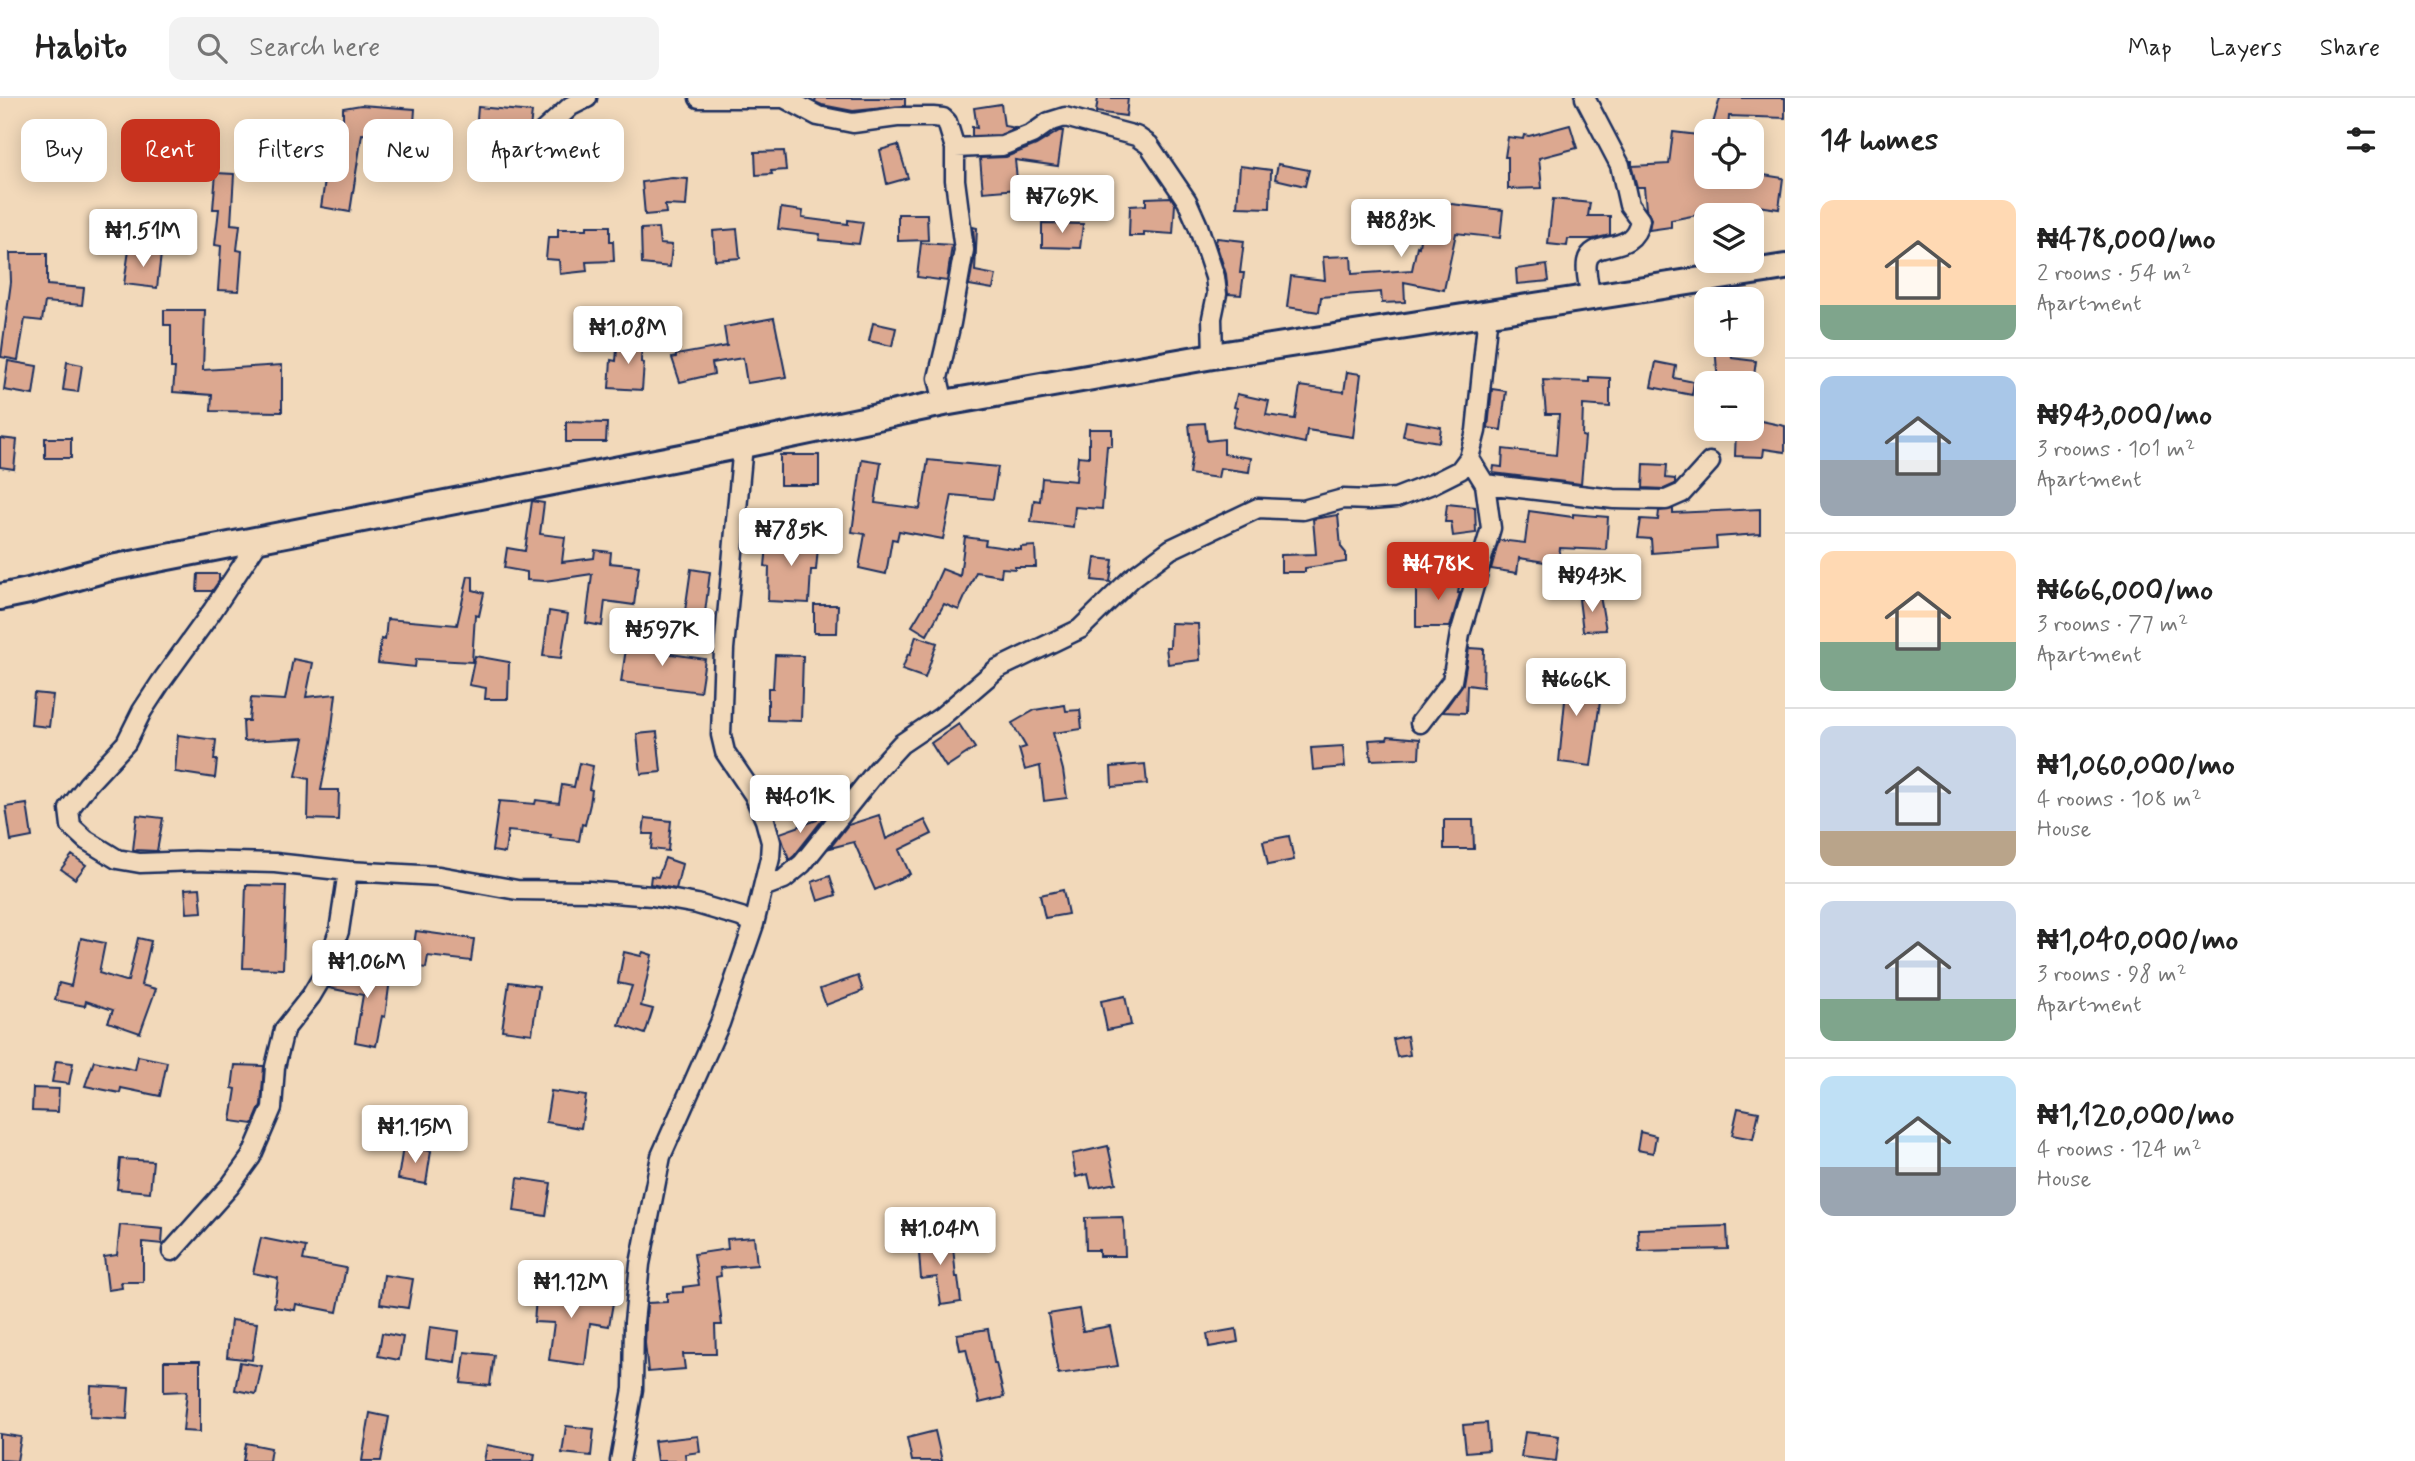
<!DOCTYPE html>
<html lang="en">
<head>
<meta charset="utf-8">
<style>
	body { margin:0; font-family:Mynerve,sans-serif; background:#f2f2f2; color:#222; height:100vh; display:flex; flex-direction:column; font-size:26px; white-space:nowrap }
	* { box-sizing:border-box; margin:0 }
	p { font-size:23px; color:#767676 }
	.icon { flex:none; width:38px; height:38px; fill:none; stroke:currentColor; stroke-width:2; stroke-linecap:round; stroke-linejoin:round }
	.map { position:relative; flex:1; overflow:hidden }
	.side { display:flex; flex-direction:column; background:#fff; width:630px }
	.side>* { flex:none }
	.banner { position:absolute; left:21px; top:21px; width:665px; height:63px; display:flex; gap:14px }
	.controls { position:absolute; left:1694px; top:21px; display:grid; gap:14px }
	.controls a { display:grid; place-items:center; width:70px; height:70px; border-radius:14px; background:#fff; box-shadow:0 4px 18px #0003; font-size:35px }
	.price { position:absolute; translate:-50% -60px; padding:0 16px; border-radius:7px; background:#fff; color:#222; font-size:23px; line-height:46px; filter:drop-shadow(0 2px 4px #0008) }
	.price::after { content:''; position:absolute; left:50%; top:42px; width:21px; height:16px; margin-left:-10px; background:inherit; clip-path:polygon(0 0,100% 0,50% 100%) }
	.price.selected { background:#c8321e; color:#fff }
	ul { padding:0; list-style:none }
	li { display:flex; align-items:center; gap:21px; height:175px; padding:0 35px }
	li+li { border-top:2px solid #e0e0e0 }
	li span { display:grid; place-items:center; flex:none; width:196px; height:140px; border-radius:14px; color:#555 }
	li>.icon { margin-inline-start:auto }
	span .icon { width:84px; height:84px; fill:#fffc; stroke-width:1 }
	li b { font-size:30px }
	h2 { display:flex; justify-content:space-between; align-items:center; height:84px; padding:0 35px; font-size:30px }
	.tag { padding:0 24px; border-radius:14px; background:#fff; box-shadow:0 4px 18px #0003; font-size:24px; line-height:63px }
	.tag.selected { background:#c8321e; color:#fff }
	header { display:flex; align-items:center; gap:42px; box-sizing:border-box; height:98px; padding:0 35px; background:#fff; border-bottom:2px solid #e0e0e0 }
	header strong { font-size:33px }
	nav { display:flex; gap:38px; margin-inline-start:auto; font-size:24px }
	.search { width:490px; height:63px; background:#f2f2f2; display:flex; align-items:center; gap:18px; box-sizing:border-box; padding:0 24px; border-radius:14px; color:#767676; font-size:26px }
	main { display:flex; flex:1; min-height:0 }
	.map>svg:first-child { display:block }
	.building { fill:#dca890; stroke:#1b2f5e; stroke-width:2 }
	.lines { fill:none; stroke-linecap:round; stroke-linejoin:round }
	.street-casing { stroke:#1b2f5e; stroke-width:23 }
	.secondary-casing { stroke:#1b2f5e; stroke-width:30 }
	.street { stroke:#f2d9ba; stroke-width:18 }
	.secondary { stroke:#f2d9ba; stroke-width:24 }
</style>
</head>
<body>
<header>
<strong>Habito</strong>
<div class="search"><svg class="icon" aria-label="search" viewBox="0 0 24 24"><circle cx="10" cy="10" r="6"/><path d="M15 15l6 6"/></svg>Search here</div>
<nav><a>Map</a><a>Layers</a><a>Share</a></nav>
</header>
<main>
<div class="map">
<svg width="1785" height="1363" viewBox="0 0 1785 1363">
	<rect width="100%" height="100%" fill="#f2d9ba"/>
	<filter id="ink" filterUnits="userSpaceOnUse"><feTurbulence type="fractalNoise" baseFrequency=".0143" numOctaves="2"/><feDisplacementMap in="SourceGraphic" scale="14" xChannelSelector="R" yChannelSelector="G"/><feConvolveMatrix kernelMatrix="1 2 1 2 8 2 1 2 1" color-interpolation-filters="sRGB"/></filter>
	<g filter="url(#ink)">
		<path class="building" d="M816,0H905V8L853,13L822,7L815,4Z
			M1098,0H1128L1126,18L1096,14Z
			M1720,0H1785V20L1729,18L1728,33H1711Z
			M1001,6L1004,28L1016,30L1000,37L972,38V29L977,30L974,10Z
			M361,7L415,11L413,40L362,36L350,114L321,109L332,35L343,36V10Z
			M478,9L532,14L530,30L521,38L476,34Z
			M1570,27L1577,50L1539,60L1542,90L1508,91V59H1505L1508,39L1523,41L1524,37L1529,38Z
			M1059,33H1063L1058,68L1015,62L1018,91L983,94L980,60L1006,59L1036,47Z
			M1673,34L1706,38V79H1757V76L1783,80L1779,111L1743,106V117L1707,115L1671,122V129L1649,132L1651,121L1646,111L1644,89H1637L1630,63H1632V68L1669,66Z
			M898,47L908,80L887,86L880,52Z
			M784,53L786,72L771,73L772,76L756,77L755,54Z
			M1278,66L1309,72L1305,88L1275,81Z
			M1240,68L1271,72L1270,110L1237,109Z
			M216,75L234,76L231,126L240,127L237,152L242,153L239,193L218,192L221,148L215,147L219,111H213Z
			M672,80L688,81L686,108L665,107L666,115L645,117L642,84Z
			M1171,99L1175,106L1173,136L1144,134V138H1129L1130,108L1146,107V100Z
			M1553,101L1590,105L1588,118H1610V137L1593,141H1568L1567,148L1548,146Z
			M1425,103L1503,112L1500,140L1456,135L1444,192L1404,184L1405,204L1382,205L1381,194L1321,199L1319,214L1287,209L1291,178L1325,182L1323,159L1351,158L1352,176L1412,172L1417,148L1419,149Z
			M781,110L803,113L802,120L848,126V122L863,124L859,146L819,142L820,136L778,131Z
			M898,116H927L928,142L898,143Z
			M1042,125L1083,126L1080,150L1042,149Z
			M587,128H610V143H613L614,163L586,164L587,173L560,176L559,162L546,161L548,139H558V131H587Z
			M973,129L977,130L975,173L996,177L993,191L969,187L975,154Z
			M658,130L660,146L672,147L670,169L642,166L641,131Z
			M737,131L740,160L715,162L713,133Z
			M1217,140L1244,143L1240,175H1244L1241,197L1228,196L1226,176L1216,145Z
			M921,145L952,147L947,183L917,179Z
			M129,152L161,156L157,190L124,186Z
			M10,155H47V187L84,190L82,207L45,204L42,223L25,221L18,262L1,259L11,184Z
			M1547,167L1549,183L1517,186L1516,171Z
			M164,212H205L203,272L282,267V314L211,313L212,297L173,294L175,270H171V227H164Z
			M774,220L786,279L747,285L743,260L712,265L714,276L680,284L672,260L676,259V257L727,248L724,229Z
			M873,225L896,230L892,248L869,243Z
			M618,240L642,242L641,264L644,265L642,292L609,290L611,262L616,263Z
			M1730,247L1732,260L1756,263L1753,285H1718L1715,248Z
			M8,263L37,268L33,297L4,292Z
			M67,264L82,267L78,294L63,292Z
			M1656,264L1676,268L1674,280L1694,284L1692,297L1651,289Z
			M1347,274L1361,276L1353,339L1307,332L1305,345L1233,329L1237,310L1234,309L1237,296L1269,303L1266,317L1295,321L1300,288L1344,294Z
			M1589,279L1610,280V309L1583,307L1582,338L1585,339L1581,386L1493,375L1494,368L1502,369L1503,351L1556,357L1559,316H1546L1543,282L1589,284Z
			M1492,291L1506,293L1501,332L1488,330Z
			M1752,321L1785,328V354L1764,351L1763,359L1735,358L1736,331H1752Z
			M1406,323L1441,329L1439,344L1403,338Z
			M566,324L607,325L606,344H566Z
			M1205,325L1207,343L1224,341V356L1251,360L1249,374L1220,370L1218,380L1189,376L1192,356L1189,326Z
			M1089,331H1112V348H1107L1102,411L1075,409L1073,429L1031,424L1034,402L1040,403L1042,380L1076,383L1078,358L1089,359Z
			M0,340L17,342L14,371L0,369Z
			M45,340H71V360H45Z
			M780,357H819V387H780Z
			M862,361L881,364L875,405L920,411L928,362L998,369L993,401L952,397L943,441L899,433L897,442L892,441L886,476L859,470L865,436L852,434Z
			M1644,366L1667,367L1666,380L1675,381V386L1664,391L1643,390Z
			M532,403L544,405L540,436L565,439L562,464L594,460L595,452L611,454L610,465L639,468L634,507L605,503L602,528L586,525L592,476L545,483L527,482V474L504,470L507,450L525,453Z
			M1447,406L1475,409L1476,435L1453,438L1451,424H1445Z
			M1673,411V415L1760,411V436L1716,439L1717,450L1652,455L1651,441L1638,440L1641,421L1658,422L1659,413Z
			M1529,413L1573,419V416L1608,419L1606,452L1560,450L1558,466L1519,460L1517,475L1491,471L1499,442L1525,445Z
			M1338,417L1341,449L1346,455V464L1305,470V474H1281V457L1316,456L1313,421Z
			M802,437L819,438L816,472H811L809,505L768,503L769,469L765,468L768,438L801,441Z
			M965,439L986,442L985,447L1021,452V449L1035,448L1036,469H1015V471L1002,470L1001,478L976,474L959,512L944,506L927,537L912,528L930,498L942,471L960,478Z
			M1095,460L1113,462L1110,484L1092,482Z
			M691,471L710,474L705,515L685,513Z
			M1440,474L1461,477L1458,495H1460L1450,529H1416V490L1438,491Z
			M198,476H219V483L212,493H197Z
			M468,478L473,479V492L484,495L479,518L475,517L472,564L416,561L415,569L378,565L381,541L385,542L387,521L457,527Z
			M1600,498L1606,532L1583,533L1579,501Z
			M814,507H838L837,535H814Z
			M549,513L568,516L561,560L543,558Z
			M1171,525L1198,526L1200,562L1168,566L1166,549H1170Z
			M916,538L937,545L925,580L902,572L908,556L910,557Z
			M627,544L673,551L671,556L705,561L700,594L621,584Z
			M1469,550L1484,551L1483,589L1467,587L1466,615L1443,614L1463,586Z
			M775,557L803,558L801,623L768,622V590H773Z
			M475,558L509,564L508,601H485L486,590L469,587Z
			M293,561L313,565L306,599L336,596L330,645L321,692H339L338,722L308,721L309,681L296,678L304,640L244,643L243,623H249L251,600L285,602Z
			M1581,566L1583,601L1600,603L1591,668L1559,664L1567,582L1552,583L1551,567Z
			M34,595L53,597L49,629L31,627Z
			M1065,607L1066,613L1080,612L1082,631L1053,635L1063,672L1067,700L1044,703L1040,668L1025,672L1019,651L1026,649L1012,625L1035,612Z
			M959,626L975,650L946,669L931,645Z
			M657,634L661,674L641,676L637,636Z
			M178,637L216,642L214,662H217L215,680L175,674Z
			M1388,638L1420,641L1419,660L1371,662L1369,642L1387,641Z
			M1343,648L1345,669L1313,672L1311,650Z
			M579,665L593,668L589,691L592,692L590,706L585,727L582,726L579,743L550,740L551,737L508,733L505,755L492,753L499,703L535,706L536,702L559,705L562,687L574,689Z
			M1145,666L1147,686L1112,689L1111,669Z
			M27,706L32,739L11,743L6,709Z
			M830,712L794,758L789,762L780,735L817,722L816,716Z
			M137,717L163,720L157,753L133,752Z
			M879,717L886,741L925,722L932,736L899,752L910,776L875,792L854,744L830,750L848,727Z
			M645,720L671,723L668,753L651,751L653,736H643Z
			M1444,722H1473L1474,751H1444Z
			M1289,738L1294,762L1268,767L1263,743Z
			M72,757L86,767L75,781L61,771Z
			M665,760L682,766L676,791L650,786L651,778L658,779Z
			M830,778L836,797L818,803L812,784Z
			M246,787L286,788L283,871L243,870Z
			M200,790L202,814L187,815L185,791Z
			M1063,792L1068,816L1045,820L1040,797Z
			M416,833L474,841L471,863L428,858L426,870L411,868Z
			M81,840L105,845L99,875L125,883H128L138,840L151,843L141,887L156,891L140,935L108,924L113,912L86,903L85,908L55,902L59,885L71,888Z
			M624,854L641,858L643,854L652,857L641,908L653,911L645,936L619,927L632,888L618,885Z
			M367,871L391,874L385,919L382,918L376,948L355,944L363,897L329,890L338,872L366,878Z
			M858,878L863,893L826,907L820,891Z
			M509,884L539,888L532,936L502,932Z
			M1125,898L1131,927L1107,932L1101,903Z
			M1407,938L1410,957L1397,959L1393,941Z
			M138,958L167,964L160,998L121,990L120,995L85,988L94,963L135,972Z
			M56,963L73,965L69,986L52,984Z
			M235,967L264,968L261,1007L253,1026L231,1023L236,991L232,990Z
			M33,990L59,991L58,1014L32,1013Z
			M551,993L586,998L581,1030L546,1024Z
			M1738,1010L1759,1014L1753,1041L1732,1037Z
			M1640,1034L1656,1038L1653,1055L1637,1052Z
			M1108,1048L1116,1085L1091,1090L1088,1076L1076,1079L1072,1056Z
			M403,1049L431,1053L426,1086L398,1081Z
			M120,1061L153,1063L150,1094L117,1091Z
			M518,1080L551,1085L546,1118L514,1113Z
			M1122,1119L1124,1128L1125,1158H1099V1152H1086L1085,1120Z
			M120,1127L163,1131L162,1146L143,1144V1184H121L122,1190L108,1192L104,1159L117,1157Z
			M1727,1128L1728,1151L1639,1153L1638,1131Z
			M754,1139L757,1167L720,1170L721,1178L716,1179L722,1227H715L716,1256H683L685,1271L648,1274L645,1245L647,1205L667,1204V1195L683,1194V1189L699,1187L694,1156L728,1151L727,1141Z
			M952,1139L956,1179H958L961,1204L941,1207L937,1179L921,1181L918,1142Z
			M261,1140L306,1149L303,1162L346,1170L337,1214L296,1206L295,1212L274,1209L278,1180L253,1175Z
			M384,1177L413,1181L408,1210L380,1206Z
			M537,1188L614,1199L609,1228L590,1225L585,1267L549,1262L554,1225L534,1224Z
			M1079,1211L1083,1233L1110,1228L1118,1268L1058,1276L1048,1216Z
			M231,1222L257,1225L252,1262L227,1259Z
			M430,1229L459,1233L455,1264L426,1260Z
			M988,1231L994,1265H996L1004,1299L979,1305L966,1251L960,1252L957,1236Z
			M1236,1231L1238,1244L1209,1249L1207,1236Z
			M382,1235L403,1239L399,1262L378,1258Z
			M465,1254L494,1257L490,1288L461,1285Z
			M164,1263H200V1334L183,1333L187,1293L164,1294Z
			M240,1264L262,1268L256,1296L235,1292Z
			M91,1288L129,1290L127,1321L90,1319Z
			M370,1315L389,1319L381,1363H362Z
			M1487,1325L1489,1352L1466,1354L1463,1327Z
			M566,1328L594,1331L591,1358L562,1355Z
			M935,1333L942,1363H912L907,1340Z
			M1525,1334L1559,1338L1556,1363L1521,1359Z
			M0,1336L21,1339L17,1363L0,1362Z
			M698,1338L700,1354L685,1356L686,1363H657L654,1343Z
			M246,1345L271,1350L269,1363H243Z
			M487,1347L535,1356L534,1363H484Z"/>
		<g class="lines">
			<g class="street-casing">
				<path id="street" d="M699,0H781
					M784,0L818,18L853,25L897,19H933L943,20L947,24L955,50V82L964,152L951,225L938,280L944,305
					M1585,0L1620,67L1629,107L1640,122C1633,160 1592,139 1587,164C1585,175 1589,188 1591,199
					M528,47L571,8L587,0
					M955,50L1002,48L1032,36L1049,24L1065,19L1136,38L1149,47L1187,103L1198,128L1215,179L1217,196L1212,220L1213,258
					M1485,386L1614,401L1666,402L1682,395L1710,364
					M260,441L213,512L161,584L142,613L126,645L88,686L69,711L71,728L86,742L117,761L140,765L195,763L275,765L348,773L439,778L517,792L589,793L652,798L697,806L741,819L754,826
					M1420,625L1452,583L1460,536L1491,430L1485,386L1469,360
					M763,789L784,781L802,766L878,671L901,646L941,619L997,571L1080,531L1132,480L1171,451L1258,410L1303,412L1343,401L1370,402L1396,400L1432,386L1460,372L1469,360L1476,333L1488,215
					M172,1153L230,1088L251,1059L272,1010L275,969L284,932L311,898L324,876L339,833L348,773
					M620,1363L633,1291L634,1224L640,1166L661,1058L720,925L754,826L770,760L771,744L765,722L754,697L725,654L721,637L724,551L743,347"/>
			</g>
			<g class="secondary-casing">
				<path id="secondary" d="M0,499L29,493L106,471L743,347L944,305L1213,258L1785,169"/>
			</g>
			<use href="#street" class="street"/>
			<use href="#secondary" class="secondary"/>
		</g>
	</g>
</svg>
<div class="controls">
<a><svg class="icon" aria-label="locate" viewBox="0 0 24 24"><circle cx="12" cy="12" r="6"/><path d="M12 2v4M12 18v4M2 12h4M18 12h4"/></svg></a>
<a><svg class="icon" aria-label="layers" viewBox="0 0 24 24"><path d="M12 4l9 5-9 5-9-5zM3 14l9 5 9-5"/></svg></a>
<a>+</a>
<a>−</a>
</div>
<b class="price" style="left:1062px;top:137px">₦769K</b>
<b class="price" style="left:1401px;top:161px">₦883K</b>
<b class="price" style="left:143px;top:171px">₦1.51M</b>
<b class="price" style="left:628px;top:268px">₦1.08M</b>
<b class="price" style="left:791px;top:470px">₦785K</b>
<b class="price selected" style="left:1438px;top:504px">₦478K</b>
<b class="price" style="left:1592px;top:516px">₦943K</b>
<b class="price" style="left:662px;top:570px">₦597K</b>
<b class="price" style="left:1576px;top:620px">₦666K</b>
<b class="price" style="left:800px;top:737px">₦401K</b>
<b class="price" style="left:367px;top:902px">₦1.06M</b>
<b class="price" style="left:415px;top:1067px">₦1.15M</b>
<b class="price" style="left:940px;top:1169px">₦1.04M</b>
<b class="price" style="left:571px;top:1222px">₦1.12M</b>
<div class="banner">
<a class="tag">Buy</a>
<a class="tag selected">Rent</a>
<a class="tag">Filters</a>
<a class="tag">New</a>
<a class="tag">Apartment</a>
</div>
</div>
<section class="side">
<h2>14 homes<svg class="icon" aria-label="filters" viewBox="0 0 24 24"><path d="M4 7h16M4 17h16"/><circle cx="9" cy="7" r="2"/><circle cx="15" cy="17" r="2"/></svg></h2>
<ul>
<li><span style="background:linear-gradient(#ffd9b3 75%,#7fa58c 0)"><svg class="icon" aria-label="home" viewBox="0 0 24 24"><path d="M3 11l9-7 9 7M6 9v11h12V9"/></svg></span><div><b>₦478,000/mo</b><p>2 rooms · 54 m²</p><p>Apartment</p></div></li>
<li><span style="background:linear-gradient(#a9c7e8 60%,#9aa5b1 0)"><svg class="icon" aria-label="home" viewBox="0 0 24 24"><path d="M3 11l9-7 9 7M6 9v11h12V9"/></svg></span><div><b>₦943,000/mo</b><p>3 rooms · 101 m²</p><p>Apartment</p></div></li>
<li><span style="background:linear-gradient(#ffd9b3 65%,#7fa58c 0)"><svg class="icon" aria-label="home" viewBox="0 0 24 24"><path d="M3 11l9-7 9 7M6 9v11h12V9"/></svg></span><div><b>₦666,000/mo</b><p>3 rooms · 77 m²</p><p>Apartment</p></div></li>
<li><span style="background:linear-gradient(#c9d6e8 75%,#b9a48a 0)"><svg class="icon" aria-label="home" viewBox="0 0 24 24"><path d="M3 11l9-7 9 7M6 9v11h12V9"/></svg></span><div><b>₦1,060,000/mo</b><p>4 rooms · 108 m²</p><p>House</p></div></li>
<li><span style="background:linear-gradient(#c9d6e8 70%,#7fa58c 0)"><svg class="icon" aria-label="home" viewBox="0 0 24 24"><path d="M3 11l9-7 9 7M6 9v11h12V9"/></svg></span><div><b>₦1,040,000/mo</b><p>3 rooms · 98 m²</p><p>Apartment</p></div></li>
<li><span style="background:linear-gradient(#bfe0f5 65%,#9aa5b1 0)"><svg class="icon" aria-label="home" viewBox="0 0 24 24"><path d="M3 11l9-7 9 7M6 9v11h12V9"/></svg></span><div><b>₦1,120,000/mo</b><p>4 rooms · 124 m²</p><p>House</p></div></li>
</ul>
</section>
</main>
</body>
</html>
